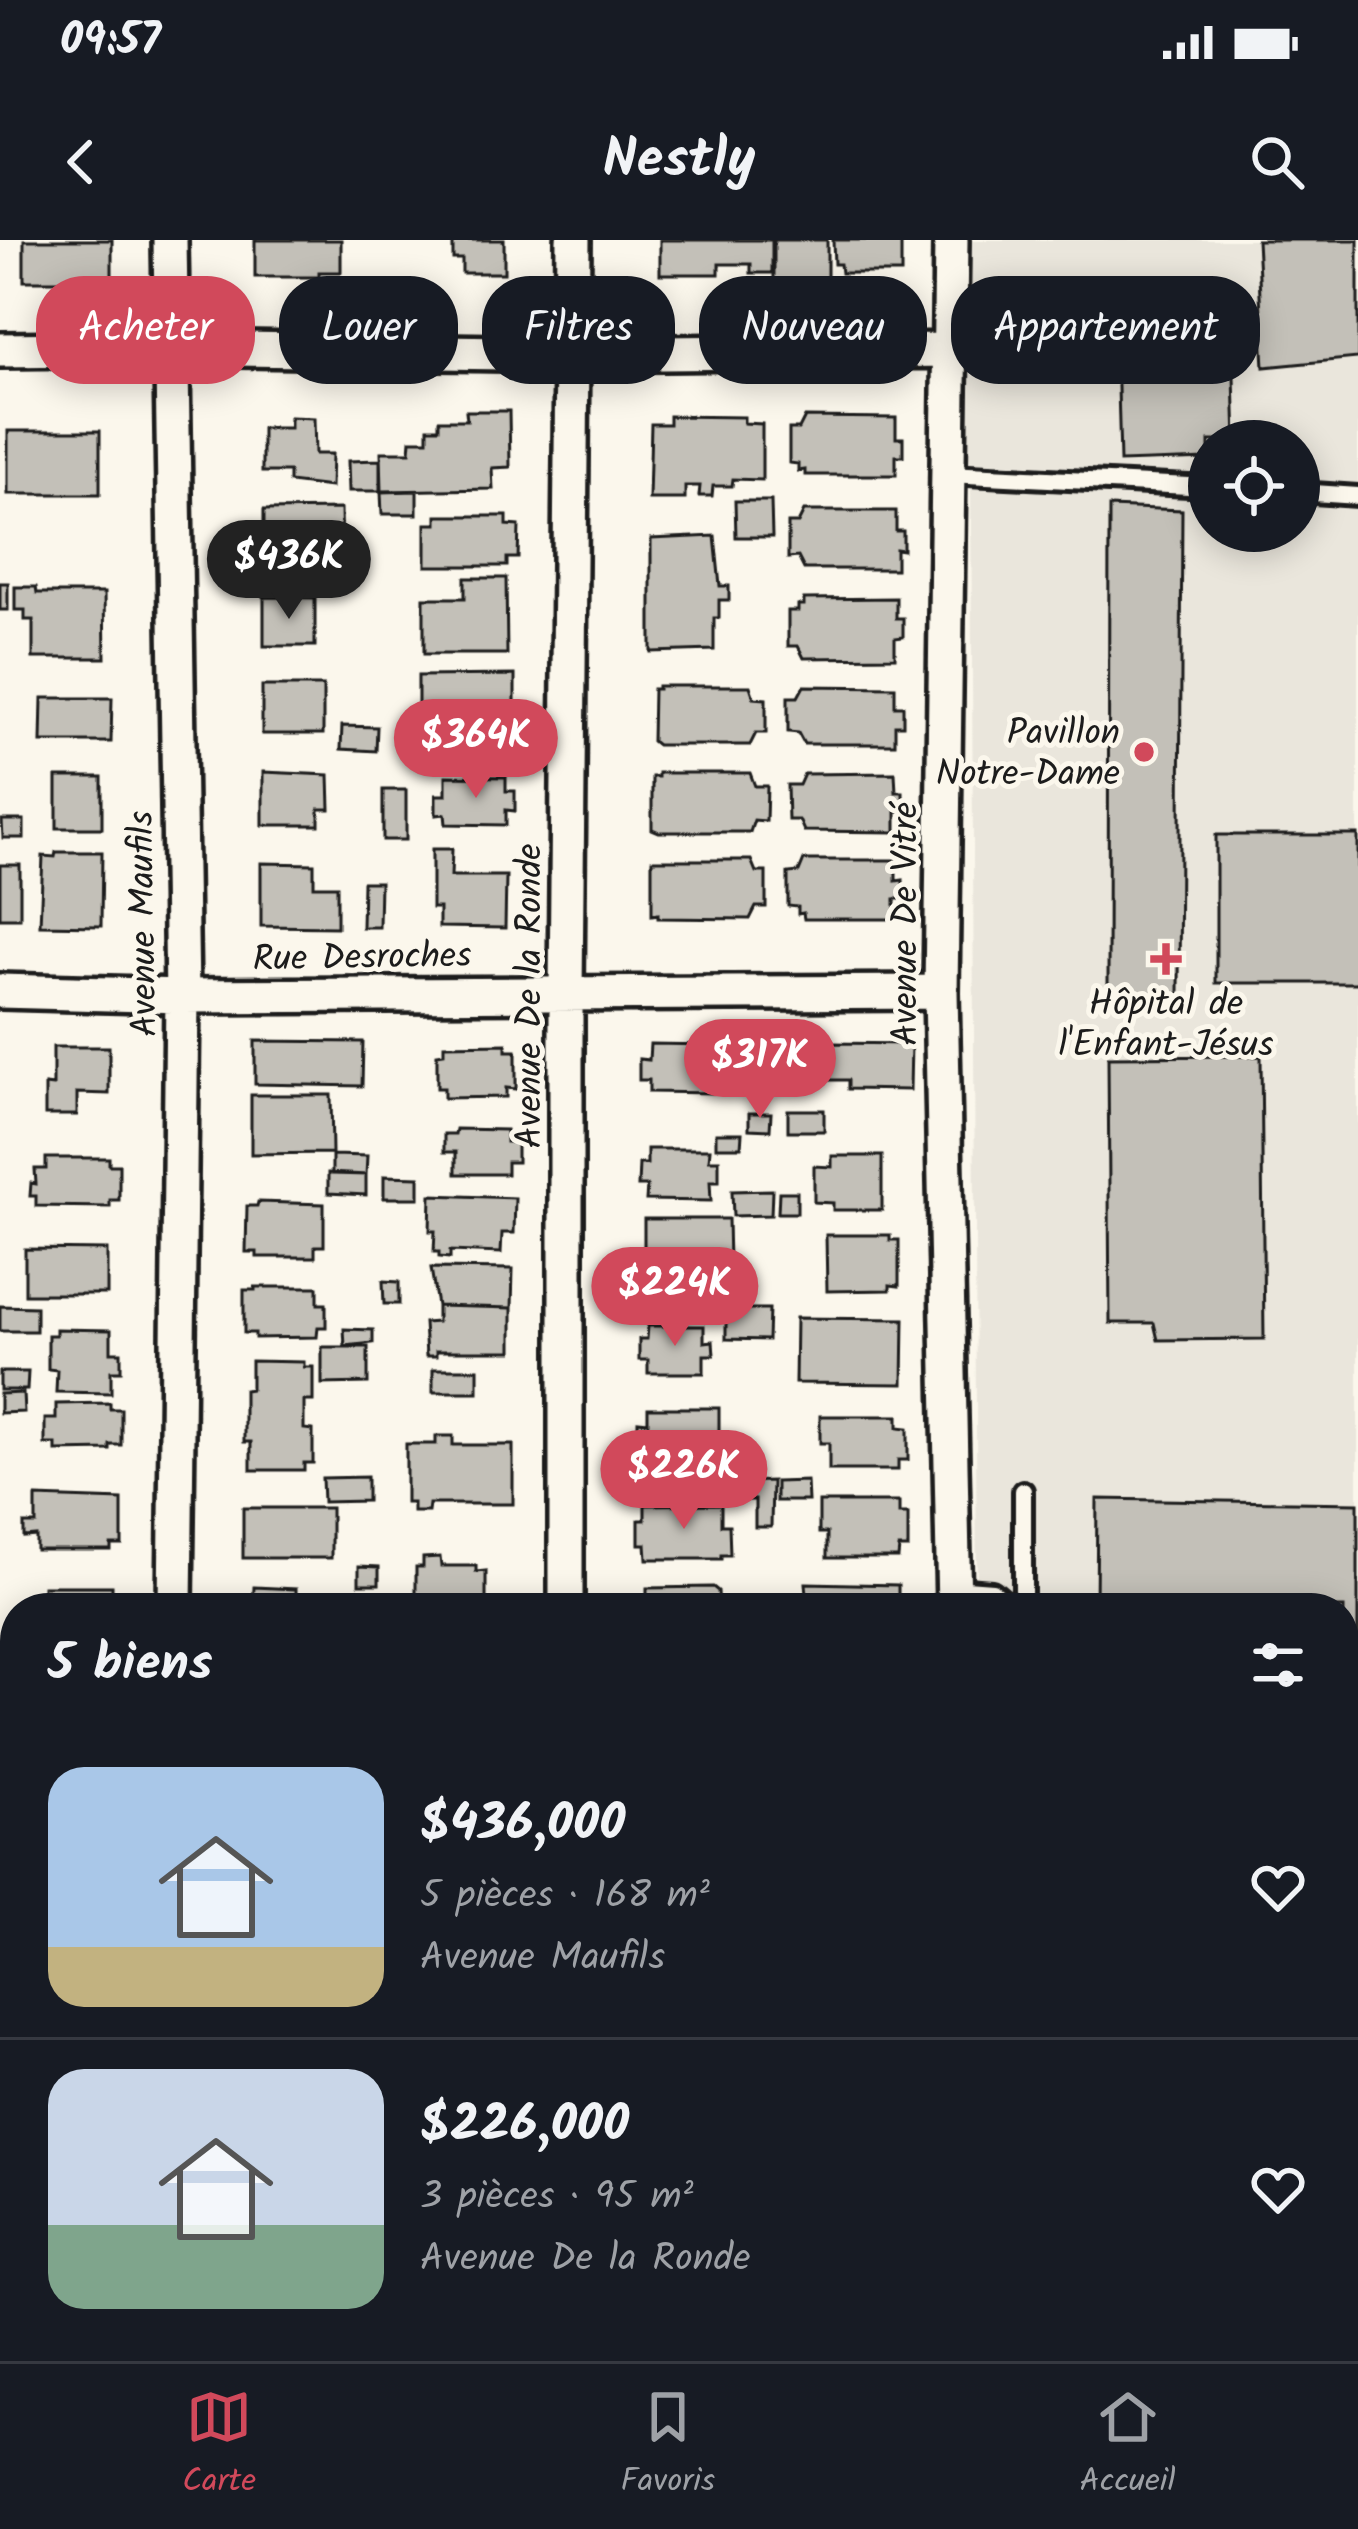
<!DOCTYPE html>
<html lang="fr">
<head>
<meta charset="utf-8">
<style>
	body { margin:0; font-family:Kalam,sans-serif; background:#20242c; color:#f1f3f6; height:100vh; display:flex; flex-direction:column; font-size:45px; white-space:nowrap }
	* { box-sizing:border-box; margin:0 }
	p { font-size:39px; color:#9ea1a6 }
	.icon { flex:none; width:66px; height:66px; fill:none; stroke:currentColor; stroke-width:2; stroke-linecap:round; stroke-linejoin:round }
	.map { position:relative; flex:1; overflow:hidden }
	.panel { position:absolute; left:0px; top:1353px; width:1359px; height:768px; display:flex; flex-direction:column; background:#171b24; border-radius:48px 48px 0 0; box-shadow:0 6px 30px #0003 }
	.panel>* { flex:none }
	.guide { position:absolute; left:36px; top:36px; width:1287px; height:108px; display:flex; gap:24px }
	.fabs { position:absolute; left:1188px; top:180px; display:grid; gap:24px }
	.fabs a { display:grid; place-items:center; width:132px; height:132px; border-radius:50%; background:#171b24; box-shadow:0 6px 30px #0003; font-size:60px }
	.price { position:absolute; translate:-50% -102px; padding:0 27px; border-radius:42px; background:#d1495b; color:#fff; font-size:39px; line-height:78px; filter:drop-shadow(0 3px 6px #0008) }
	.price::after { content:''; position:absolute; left:50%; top:72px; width:36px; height:27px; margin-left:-18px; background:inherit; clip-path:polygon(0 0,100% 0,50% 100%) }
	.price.selected { background:#222; color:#fff }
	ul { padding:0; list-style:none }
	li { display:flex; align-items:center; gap:36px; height:300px; padding:0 48px }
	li+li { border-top:3px solid #363941 }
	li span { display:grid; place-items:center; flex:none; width:336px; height:240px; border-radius:36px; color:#555 }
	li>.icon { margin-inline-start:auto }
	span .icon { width:144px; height:144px; fill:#fffc; stroke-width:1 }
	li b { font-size:51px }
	h2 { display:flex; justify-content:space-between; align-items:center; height:144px; padding:0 48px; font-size:51px }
	.chip { padding:0 42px; border-radius:48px; background:#171b24; box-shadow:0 6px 30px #0003; font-size:42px; line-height:108px }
	.chip.selected { background:#d1495b; color:#fff }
	.status { display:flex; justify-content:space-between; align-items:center; height:84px; padding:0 60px; background:#171b24; direction:ltr }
	.status svg { height:33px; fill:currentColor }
	header { display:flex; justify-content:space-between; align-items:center; height:156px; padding:0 48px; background:#171b24; font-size:54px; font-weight:800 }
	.menu { display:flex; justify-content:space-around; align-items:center; height:168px; border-top:3px solid #363941; background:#171b24; font-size:33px; color:#9ea1a6 }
	.menu a { display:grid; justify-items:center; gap:6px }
	.menu .selected { color:#d1495b }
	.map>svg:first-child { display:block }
	.built { fill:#eae6dc; fill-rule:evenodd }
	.building { fill:#c3c0b8; stroke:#1c1c1c; stroke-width:3 }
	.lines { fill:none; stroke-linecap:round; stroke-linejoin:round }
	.lane-casing { stroke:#1c1c1c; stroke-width:26 }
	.street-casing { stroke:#1c1c1c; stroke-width:42 }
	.lane { stroke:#fbf7ec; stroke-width:16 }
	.street { stroke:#fbf7ec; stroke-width:33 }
	.poi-dot { fill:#d1495b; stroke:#fbf7ec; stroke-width:4.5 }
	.labels { text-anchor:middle; stroke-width:10; stroke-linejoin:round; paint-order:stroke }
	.poi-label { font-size:36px; fill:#1c1c1c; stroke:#fbf7ec; text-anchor:end }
	.street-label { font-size:36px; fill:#1c1c1c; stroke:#fbf7ec }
</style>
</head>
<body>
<div class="status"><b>09:57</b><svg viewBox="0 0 49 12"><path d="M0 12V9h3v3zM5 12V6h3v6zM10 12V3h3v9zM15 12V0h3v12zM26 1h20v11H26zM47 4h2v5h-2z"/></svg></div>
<header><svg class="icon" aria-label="back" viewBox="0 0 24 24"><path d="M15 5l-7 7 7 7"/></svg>Nestly<svg class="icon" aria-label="search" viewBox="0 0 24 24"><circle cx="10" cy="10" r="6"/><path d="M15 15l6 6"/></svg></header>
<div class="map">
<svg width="1358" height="2121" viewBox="0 0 1358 2121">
	<rect width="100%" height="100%" fill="#fbf7ec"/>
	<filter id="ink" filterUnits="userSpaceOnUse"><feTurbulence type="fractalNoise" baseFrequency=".00833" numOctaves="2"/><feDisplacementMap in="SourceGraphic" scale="24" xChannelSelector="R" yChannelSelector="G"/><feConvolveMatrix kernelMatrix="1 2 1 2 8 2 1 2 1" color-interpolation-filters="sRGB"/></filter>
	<g filter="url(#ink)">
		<path class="built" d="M951,0H1358V2121H987L986,2106H1344V1368H977L971,234L953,110ZM1209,201H1299V291H1209Z"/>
		<path class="building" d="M24,0H112V41H24Z
			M255,0H341V32H319V37H255Z
			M453,0H504V33H462V19H453Z
			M660,0H772V33H751V24H719V34H660Z
			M774,0H827V49H774Z
			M833,0H901V33H841L840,24H834Z
			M1257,0H1358V118L1264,127Z
			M1233,105L1236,201H1209V219L1120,222L1117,109Z
			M466,171H509L510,227L492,228L493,249L382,251L381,212H410L411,200H428V188H439V180H467Z
			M669,176L744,177V183L762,184V240L733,239L732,246H713L712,256H699L700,246H685V259H649L651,184H669Z
			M290,177L314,178L315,214H332L331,247L289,242V232H262V188H290Z
			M805,177L896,178V198H903V216H896V235H805V230L798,231V224L789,223V189H799Z
			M8,191H100V254H8Z
			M380,220V251H349L348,221Z
			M417,251V274H382L381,252Z
			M735,261H771L772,297H736Z
			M1109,267L1182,270L1179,755L1108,754Z
			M341,269L342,313H264V270Z
			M804,271H896V291H903V310L896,309V329H804L798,317L788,318V283H798Z
			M437,276H507V285L519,286L518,318H507V326H426V284H437Z
			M715,296L720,346H729V360H719V378H714V410L651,412V299Z
			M465,338H506L507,414H424V358H465Z
			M0,343H8V370H0Z
			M15,347H36L37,353H104L105,418H33V380H25V370H15Z
			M264,357L315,358V406H264Z
			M896,358V378H903V397L895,398V417L804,418L798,406H788V371H798V365H804V359Z
			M515,435V500L418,499V436Z
			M262,446H323V494H262Z
			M658,446H750L754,458L766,459V493H756L750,505H657L652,501L653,449H658Z
			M804,446L895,447V466H903V485H895V504H804L798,493L788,492V457H798Z
			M42,458H112L111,502H41Z
			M342,486L377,487L376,511L341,509Z
			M263,532L329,535L330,569H319V585H263Z
			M658,533H750L755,546H767L766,581L754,580L750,592H659L652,589V537H658Z
			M895,533L896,552H903V572H896V592L804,591L799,580H788L787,545H799L804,534Z
			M446,536L506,537V551H515V571L506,570V585L446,584L445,574L436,575V555H446Z
			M57,537H102V588H57Z
			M383,550H406V600H383Z
			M2,580H24V598H3Z
			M1216,595H1358V743H1216Z
			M432,609H452L451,636H506L505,688L439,687V668H432Z
			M56,612H102L101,686L40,685L43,616L55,617Z
			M652,620H751L756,632H766V667H756L750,679L658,678V674L652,675Z
			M804,620H896V641L903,640V659H895V679H804L803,673L798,674V667L788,666V633L799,632Z
			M261,623L314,624V646H337V687L261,686Z
			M0,625H20V678H0Z
			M363,642H380L379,687H362Z
			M255,801L363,802L362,846L255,844Z
			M829,803L911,804L910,850L848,849V840H829Z
			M506,804V811H516V849L506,848V857L444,858V848H437V814L444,813V805Z
			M650,804L715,805V815H725V834H715L714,853L649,852V840H639V819L649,820Z
			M53,807H109V854L77,853V875H45V845L53,846Z
			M1261,816L1264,1099L1158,1100L1154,1083H1110L1108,817Z
			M251,855H331L332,913L251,914Z
			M788,870H824V891H788Z
			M749,873H771L770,890L749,889Z
			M456,889L506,890V902H517V922H507V934H456V912H444V894H455Z
			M716,893H742L741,907H716Z
			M647,909H710L709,920H719V941H710L711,961L646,960L647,946H638L639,924H647Z
			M332,915L367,916L366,935L332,934Z
			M832,916H882V970H833V963L814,962V926L832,927Z
			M46,918H109V925H119V960H110V967L36,966V956H30L31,943L36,944L35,929H46Z
			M328,933L366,935V955L328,953Z
			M384,936L419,937V958H384Z
			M772,950L771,975L733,976L732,951Z
			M779,952H797V973H778Z
			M431,955L515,958L514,993H502L501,1013L450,1011V1018L439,1017V1012H434L435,991H430Z
			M258,962L324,964V1006H315V1017H257V1012H246L247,966H257Z
			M644,979H728L729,1023H710V1032H718V1045L644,1048Z
			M826,995H890V1000H899V1046L890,1045V1050L827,1051Z
			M25,1009L107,1010V1054H25Z
			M431,1028L513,1029L512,1068L437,1066Z
			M383,1041L399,1042V1064H384Z
			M255,1047H318V1064H326V1087H318L317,1097L255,1098V1093H244V1050H255Z
			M0,1066L36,1067V1091H0Z
			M437,1066L512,1068V1111H436V1116H426L424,1083L437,1082Z
			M726,1069H769L768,1100L726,1099Z
			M796,1078L904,1079L903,1144L795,1143Z
			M648,1086H704V1102L713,1101L714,1115H704V1133H648V1120H639V1099H647Z
			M56,1089L111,1090V1112H121V1131H111V1153L56,1152L57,1130L48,1129V1095H56Z
			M344,1089L373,1090V1103L345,1106Z
			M322,1107H368V1143L322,1144Z
			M251,1121L304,1122V1127H313V1161H304V1189L313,1190V1223H304V1230H251V1202H244V1150L251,1149Z
			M433,1129H478V1152H433Z
			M0,1132H28L27,1150H0Z
			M23,1153L24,1172L0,1173V1154Z
			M110,1163V1169H121V1205H110V1210L56,1211V1204H45V1179H56V1164Z
			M648,1168H719V1221H647V1207H638V1181L648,1182Z
			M820,1176H898V1187L908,1188V1220H898V1230H829V1203H820Z
			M436,1196H453V1205H513V1264H429L428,1272H413V1263H406V1204H436Z
			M367,1237V1261L323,1262L322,1238Z
			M772,1241L771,1287H755V1260H741L740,1242Z
			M807,1241L808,1261H776V1242Z
			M36,1257L122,1260V1305H111V1310H36V1296L24,1297V1284H36Z
			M1097,1259L1358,1263V1398H1344V1368H1096Z
			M819,1262H899V1274H908V1308H899L898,1318H827V1293H819Z
			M721,1264V1285H729L730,1315H721V1319H647L646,1304H639V1280H645V1265Z
			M243,1268H331V1318H243Z
			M440,1317L441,1326H476V1332L486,1331V1365L416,1368V1327H423V1318Z
			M359,1326L379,1327V1344H359Z
			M806,1343L898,1345V1368H797V1355H807Z
			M43,1346H112V1359L121,1358V1368H35L43,1366Z
			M254,1347L296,1349V1368H253Z
			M713,1347L718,1351L719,1368H638L647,1365V1348Z
			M1344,1554H1358V1729H1344Z
			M0,1851H15V1869H0Z
			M1344,1991H1358V2121H1043V2106H1344Z
			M5,1992H15V2045H5Z
			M34,2106H120L119,2119L44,2121L34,2119Z
			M247,2106H298V2111L247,2110Z
			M637,2106H716V2121H637Z
			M810,2106V2121H783L782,2107Z
			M814,2106H905V2118L896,2117V2121L814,2120Z"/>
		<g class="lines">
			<g class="lane-casing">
				<path id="lane" d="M948,234L1209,247
					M1299,252L1358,256
					M1023,1251V1368
					M953,1348L992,1351L1012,1368"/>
			</g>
			<g class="street-casing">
				<path id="street" d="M170,0L182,756L175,1368
					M951,0L941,752L954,1368
					M0,110L170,108L573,114L953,110
					M0,751L182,756L941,752
					M566,1368V752L573,0
					M0,1735H15
					M169,2121V2106
					M565,2121V2106
					M958,2121V2106"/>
			</g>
			<use href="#lane" class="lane"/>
			<use href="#street" class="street"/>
		</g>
	</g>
	<g class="poi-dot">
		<circle cx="1144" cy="512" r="12"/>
		<path d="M1160 701h12v12h12v12h-12v12h-12v-12h-12v-12h12z"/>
	</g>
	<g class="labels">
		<g class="poi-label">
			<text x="1120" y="504">Pavillon<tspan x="1120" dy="41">Notre-Dame</tspan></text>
			<text x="1166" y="775" text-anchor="middle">Hôpital de<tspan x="1166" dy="41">l'Enfant-Jésus</tspan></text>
		</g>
		<g class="street-label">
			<text transform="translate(141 684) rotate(-91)" y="13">Avenue Maufils</text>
			<text transform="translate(904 684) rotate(-90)" y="13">Avenue De Vitré</text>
			<text transform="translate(362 715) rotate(-1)" y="13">Rue Desroches</text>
			<text transform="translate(528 756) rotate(-90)" y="13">Avenue De la Ronde</text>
		</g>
	</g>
</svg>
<div class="fabs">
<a><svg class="icon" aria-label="locate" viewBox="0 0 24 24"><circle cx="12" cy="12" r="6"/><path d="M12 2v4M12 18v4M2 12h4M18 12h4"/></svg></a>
</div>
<b class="price selected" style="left:289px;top:382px">$436K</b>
<b class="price" style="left:476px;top:561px">$364K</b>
<b class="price" style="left:760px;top:881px">$317K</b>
<b class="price" style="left:675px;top:1109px">$224K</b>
<b class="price" style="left:684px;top:1292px">$226K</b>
<div class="guide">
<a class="chip selected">Acheter</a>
<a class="chip">Louer</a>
<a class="chip">Filtres</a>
<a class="chip">Nouveau</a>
<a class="chip">Appartement</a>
</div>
<section class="panel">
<h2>5 biens<svg class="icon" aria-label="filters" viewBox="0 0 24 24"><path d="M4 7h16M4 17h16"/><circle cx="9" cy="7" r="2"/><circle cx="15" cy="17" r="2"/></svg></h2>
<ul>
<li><span style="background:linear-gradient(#a9c7e8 75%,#c2b280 0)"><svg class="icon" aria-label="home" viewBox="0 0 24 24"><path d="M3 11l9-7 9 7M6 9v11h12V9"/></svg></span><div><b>$436,000</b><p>5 pièces · 168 m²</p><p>Avenue Maufils</p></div><svg class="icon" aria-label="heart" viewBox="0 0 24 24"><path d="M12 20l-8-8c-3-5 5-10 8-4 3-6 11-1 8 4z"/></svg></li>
<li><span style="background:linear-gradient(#c9d6e8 65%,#7fa58c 0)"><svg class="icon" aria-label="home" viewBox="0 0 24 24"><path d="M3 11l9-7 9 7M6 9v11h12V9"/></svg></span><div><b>$226,000</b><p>3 pièces · 95 m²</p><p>Avenue De la Ronde</p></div><svg class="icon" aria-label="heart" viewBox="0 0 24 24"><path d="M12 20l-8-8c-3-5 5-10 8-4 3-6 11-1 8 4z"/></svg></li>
</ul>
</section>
</div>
<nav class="menu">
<a class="selected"><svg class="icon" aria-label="map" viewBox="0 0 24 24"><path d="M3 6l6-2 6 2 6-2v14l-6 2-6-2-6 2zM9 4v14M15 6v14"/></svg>Carte</a>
<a><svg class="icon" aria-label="saved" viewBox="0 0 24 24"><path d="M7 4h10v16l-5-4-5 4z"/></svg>Favoris</a>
<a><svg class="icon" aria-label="home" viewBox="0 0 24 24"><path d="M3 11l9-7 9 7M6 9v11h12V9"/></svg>Accueil</a>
</nav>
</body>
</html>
